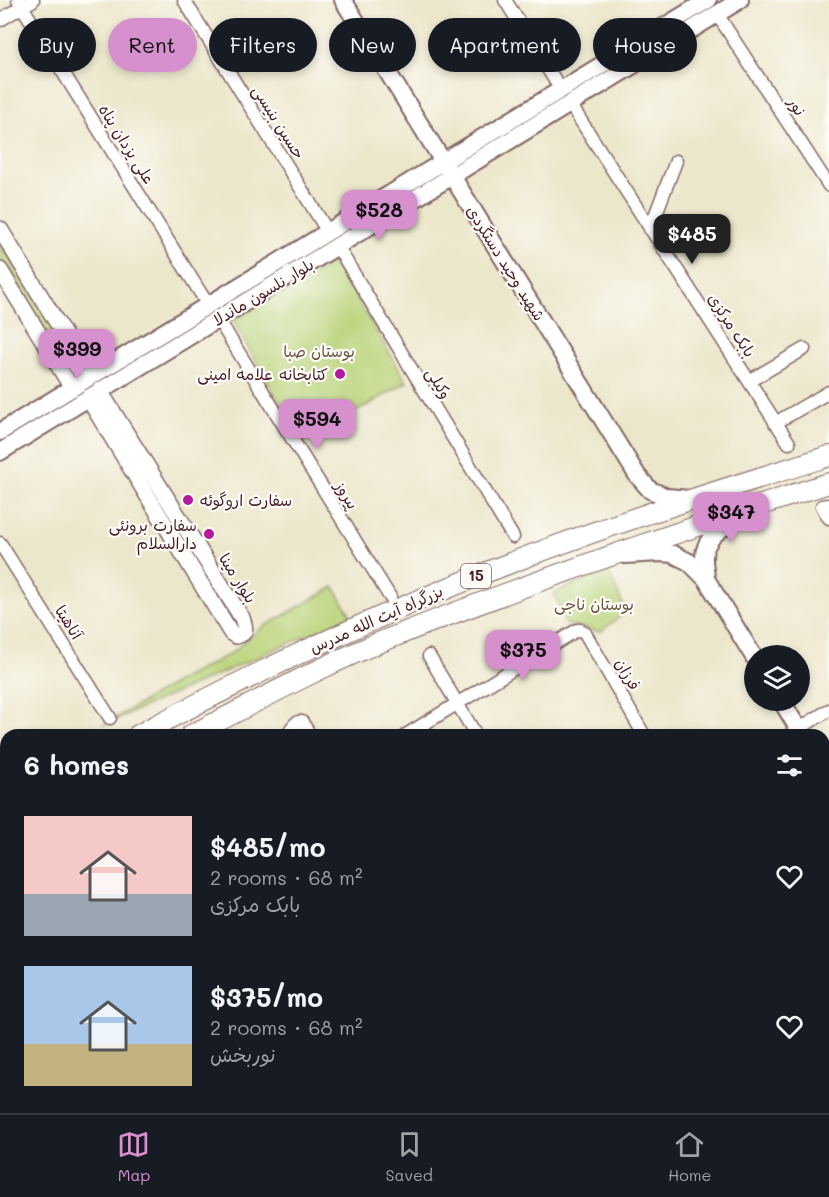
<!DOCTYPE html>
<html lang="en">
<head>
<meta charset="utf-8">
<style>
	body { margin:0; font-family:Mali,"Playpen Sans Arabic",sans-serif; background:#20242c; color:#f1f3f6; height:100vh; display:flex; flex-direction:column; font-size:22px; white-space:nowrap }
	* { box-sizing:border-box; margin:0 }
	p { font-size:20px; color:#9ea1a6 }
	.icon { flex:none; width:33px; height:33px; fill:none; stroke:currentColor; stroke-width:2; stroke-linecap:round; stroke-linejoin:round }
	.map { position:relative; flex:1; overflow:hidden }
	.panel { position:absolute; left:0px; top:729px; width:830px; height:384px; display:flex; flex-direction:column; background:#171b24; border-radius:18px 18px 0 0; box-shadow:0 3px 9px #0003 }
	.panel>* { flex:none }
	.guide { position:absolute; left:18px; top:18px; width:794px; height:54px; display:flex; gap:12px }
	.controls { position:absolute; left:744px; top:645px; display:grid; gap:12px }
	.controls a { display:grid; place-items:center; width:66px; height:66px; border-radius:50%; background:#171b24; box-shadow:0 3px 9px #0003; font-size:30px }
	.price { position:absolute; translate:-50% -51px; padding:0 14px; border-radius:12px; background:#d690ce; color:#111; font-size:20px; line-height:39px; filter:drop-shadow(0 2px 3px #0008) }
	.price::after { content:''; position:absolute; left:50%; top:36px; width:18px; height:14px; margin-left:-9px; background:inherit; clip-path:polygon(0 0,100% 0,50% 100%) }
	.price.on { background:#222; color:#fff }
	ul { padding:0; list-style:none }
	li { display:flex; align-items:center; gap:18px; height:150px; padding:0 24px }
	li span { display:grid; place-items:center; flex:none; width:168px; height:120px; border-radius:0px; color:#555 }
	li>.icon { margin-inline-start:auto }
	span .icon { width:72px; height:72px; fill:#fffc; stroke-width:1 }
	li b { font-size:26px }
	h2 { display:flex; justify-content:space-between; align-items:center; height:72px; padding:0 24px; font-size:26px }
	.tag { padding:0 21px; border-radius:27px; background:#171b24; box-shadow:0 3px 9px #0003; font-size:21px; line-height:54px }
	.tag.on { background:#d690ce; color:#111 }
	.tab-bar { display:flex; justify-content:space-around; align-items:center; height:84px; border-top:2px solid #363941; background:#171b24; font-size:16px; color:#9ea1a6 }
	.tab-bar a { display:grid; justify-items:center; gap:3px }
	.tab-bar .on { color:#d690ce }
	.map>svg:first-child { display:block }
	.green { fill:#b9d379; stroke:#827952; stroke-width:1.5 }
	.lines { fill:none; stroke-linecap:round; stroke-linejoin:round }
	.minor-casing { stroke:#836563; stroke-width:15 }
	.tertiary-casing { stroke:#836563; stroke-width:18 }
	.secondary-casing { stroke:#836563; stroke-width:20 }
	.trunk-casing { stroke:#836563; stroke-width:22 }
	.minor { stroke:#fff; stroke-width:12 }
	.tertiary { stroke:#fff; stroke-width:15 }
	.secondary { stroke:#fff; stroke-width:16 }
	.trunk { stroke:#fff; stroke-width:20 }
	.poi-dot { fill:#b5179e; stroke:#fdfcf7; stroke-width:2 }
	.labels { text-anchor:middle; stroke-width:4.5; stroke-linejoin:round; paint-order:stroke }
	.shield { fill:#fdfcf7; stroke:#806168; stroke-width:1.5 }
	.shield-label { font-size:15px; font-weight:bold; fill:#4a1f2b }
	.street-label { font-size:16px; fill:#4a1f2b; stroke:#fdfcf7 }
	.park-label { font-size:16px; fill:#6b5542; stroke:#fdfcf7 }
	.poi-label { font-size:16px; fill:#4a1f2b; stroke:#fdfcf7; text-anchor:end }
</style>
</head>
<body>
<div class="map">
<svg width="829" height="1113" viewBox="0 0 829 1113">
	<rect width="100%" height="100%" fill="#fdfcf7"/>
	<filter id="ink" filterUnits="userSpaceOnUse"><feTurbulence type="fractalNoise" baseFrequency=".0167" numOctaves="2"/><feDisplacementMap in="SourceGraphic" scale="12" xChannelSelector="R" yChannelSelector="G"/><feConvolveMatrix kernelMatrix="1 2 1 2 8 2 1 2 1" color-interpolation-filters="sRGB"/></filter>
	<filter id="wash" filterUnits="userSpaceOnUse"><feTurbulence type="fractalNoise" baseFrequency=".008" numOctaves="4" result="noise"/><feDisplacementMap in="SourceGraphic" scale="24" xChannelSelector="R" yChannelSelector="G"/><feGaussianBlur stdDeviation="1.35" result="paint"/><feColorMatrix in="noise" values="0 0 0 0 0 0 0 0 0 0 0 0 0 0 0 0 0 1.4 0 .05"/><feComposite in="paint" operator="in"/></filter>
	<g filter="url(#wash)">
		<rect width="100%" height="100%" fill="#ece6ca"/>
		<path class="green" d="M0,243L72,359L65,362L0,257Z
			M334,261L407,382L303,443L233,321Z
			M608,570L626,612L600,632L566,624L554,593Z
			M334,587L351,616L103,725L182,679L230,654L261,628Z"/>
	</g>
	<g filter="url(#ink)">
		<g class="lines">
			<g class="minor-casing">
				<path id="minor" d="M18,0L208,305
					M184,0L328,232
					M505,0L561,90
					M717,14L829,186
					M0,20L33,0
					M570,104L789,443
					M650,229L676,161
					M337,246L513,537
					M218,319L390,597
					M749,381L804,349
					M775,423L829,392
					M829,505L822,506L829,518
					M0,543L110,718
					M429,656L476,735
					M295,735L291,729C294,725 296,721 302,722L310,735
					M406,735L577,630H581L585,633L644,735
					M789,735L829,710
					M0,981L6,977
					M0,1036L6,1045
					M824,1038L829,1048
					M46,1107L50,1113
					M201,1107L205,1113
					M356,1107L360,1113
					M528,1107L531,1113
					M541,1107L545,1113
					M696,1107V1113
					M728,1107V1113
					M793,1107L829,1113
					M443,1113L446,1107
					M602,1113C612,1112 626,1108 635,1113"/>
			</g>
			<g class="tertiary-casing">
				<path id="tertiary" d="M0,229L90,377
					M0,270L72,388
					M88,398L231,633L236,636C248,634 245,626 242,618L100,391"/>
			</g>
			<g class="secondary-casing">
				<path id="secondary" d="M343,0L637,475L650,490L667,497L689,499
					M0,432L708,0
					M0,452L740,0
					M625,555L660,553L673,554L689,562L706,579L754,657
					M706,579C706,573 704,566 704,559C703,537 724,527 740,516
					M781,700L802,735
					M824,769L829,778"/>
			</g>
			<g class="trunk-casing">
				<path id="trunk" d="M138,735C244,678 353,626 465,581C584,532 707,494 829,456
					M191,735C255,703 317,668 383,641C529,582 679,531 829,483
					M0,795L6,792
					M0,811L6,807
					M0,844L6,840
					M0,861L6,857"/>
			</g>
			<use href="#minor" class="minor"/>
			<use href="#tertiary" class="tertiary"/>
			<use href="#secondary" class="secondary"/>
			<use href="#trunk" class="trunk"/>
		</g>
	</g>
	<g class="poi-dot">
		<circle cx="340" cy="374" r="6"/>
		<circle cx="188" cy="500" r="6"/>
		<circle cx="209" cy="534" r="6"/>
	</g>
	<g class="labels">
		<rect class="shield" x="461" y="564" width="30" height="24" rx="4.5"/>
		<g class="shield-label">
			<text x="476" y="581">15</text>
		</g>
		<g class="street-label">
			<text transform="translate(797 106) rotate(57)" y="6">نور</text>
			<text transform="translate(279 122) rotate(58)" y="6">حسین بنیسی</text>
			<text transform="translate(127 144) rotate(58)" y="6">علی یزدان پناه</text>
			<text transform="translate(506 263) rotate(58)" y="6">شهید وحید دستگردی</text>
			<text transform="translate(263 292) rotate(-31)" y="6">بلوار نلسون ماندلا</text>
			<text transform="translate(732 325) rotate(57)" y="6">بابک مرکزی</text>
			<text transform="translate(439 383) rotate(59)" y="6">وكيلی</text>
			<text transform="translate(347 495) rotate(58)" y="6">پیروز</text>
			<text transform="translate(238 578) rotate(58)" y="6">بلوار مینا</text>
			<text transform="translate(376 619) rotate(-24)" y="6">بزرگراه آیت الله مدرس</text>
			<text transform="translate(69 622) rotate(58)" y="6">آناهیتا</text>
			<text transform="translate(628 674) rotate(60)" y="6">فرزان</text>
		</g>
		<g class="park-label">
			<text x="319" y="357">بوستان صبا</text>
			<text x="594" y="610">بوستان ناجی</text>
		</g>
		<g class="poi-label">
			<text x="328" y="380">کتابخانه علامه امینی</text>
			<text x="200" y="506" text-anchor="start">سفارت اروگوئه</text>
			<text x="197" y="531">سفارت برونئی<tspan x="197" dy="18">دارالسلام</tspan></text>
		</g>
	</g>
</svg>
<div class="controls">
<a><svg class="icon" aria-label="layers" viewBox="0 0 24 24"><path d="M12 4l9 5-9 5-9-5zM3 14l9 5 9-5"/></svg></a>
</div>
<b class="price" style="left:379px;top:241px">$528</b>
<b class="price on" style="left:692px;top:265px">$485</b>
<b class="price" style="left:77px;top:380px">$399</b>
<b class="price" style="left:317px;top:450px">$594</b>
<b class="price" style="left:731px;top:543px">$347</b>
<b class="price" style="left:523px;top:681px">$375</b>
<div class="guide">
<a class="tag">Buy</a>
<a class="tag on">Rent</a>
<a class="tag">Filters</a>
<a class="tag">New</a>
<a class="tag">Apartment</a>
<a class="tag">House</a>
</div>
<section class="panel">
<h2>6 homes<svg class="icon" aria-label="filters" viewBox="0 0 24 24"><path d="M4 7h16M4 17h16"/><circle cx="9" cy="7" r="2"/><circle cx="15" cy="17" r="2"/></svg></h2>
<ul>
<li><span style="background:linear-gradient(#f6c9c9 65%,#9aa5b1 0)"><svg class="icon" aria-label="home" viewBox="0 0 24 24"><path d="M3 11l9-7 9 7M6 9v11h12V9"/></svg></span><div><b>$485/mo</b><p>2 rooms · 68 m²</p><p>بابک مرکزی</p></div><svg class="icon" aria-label="heart" viewBox="0 0 24 24"><path d="M12 20l-8-8c-3-5 5-10 8-4 3-6 11-1 8 4z"/></svg></li>
<li><span style="background:linear-gradient(#a9c7e8 65%,#c2b280 0)"><svg class="icon" aria-label="home" viewBox="0 0 24 24"><path d="M3 11l9-7 9 7M6 9v11h12V9"/></svg></span><div><b>$375/mo</b><p>2 rooms · 68 m²</p><p>نوربخش</p></div><svg class="icon" aria-label="heart" viewBox="0 0 24 24"><path d="M12 20l-8-8c-3-5 5-10 8-4 3-6 11-1 8 4z"/></svg></li>
</ul>
</section>
</div>
<nav class="tab-bar">
<a class="on"><svg class="icon" aria-label="map" viewBox="0 0 24 24"><path d="M3 6l6-2 6 2 6-2v14l-6 2-6-2-6 2zM9 4v14M15 6v14"/></svg>Map</a>
<a><svg class="icon" aria-label="saved" viewBox="0 0 24 24"><path d="M7 4h10v16l-5-4-5 4z"/></svg>Saved</a>
<a><svg class="icon" aria-label="home" viewBox="0 0 24 24"><path d="M3 11l9-7 9 7M6 9v11h12V9"/></svg>Home</a>
</nav>
</body>
</html>
